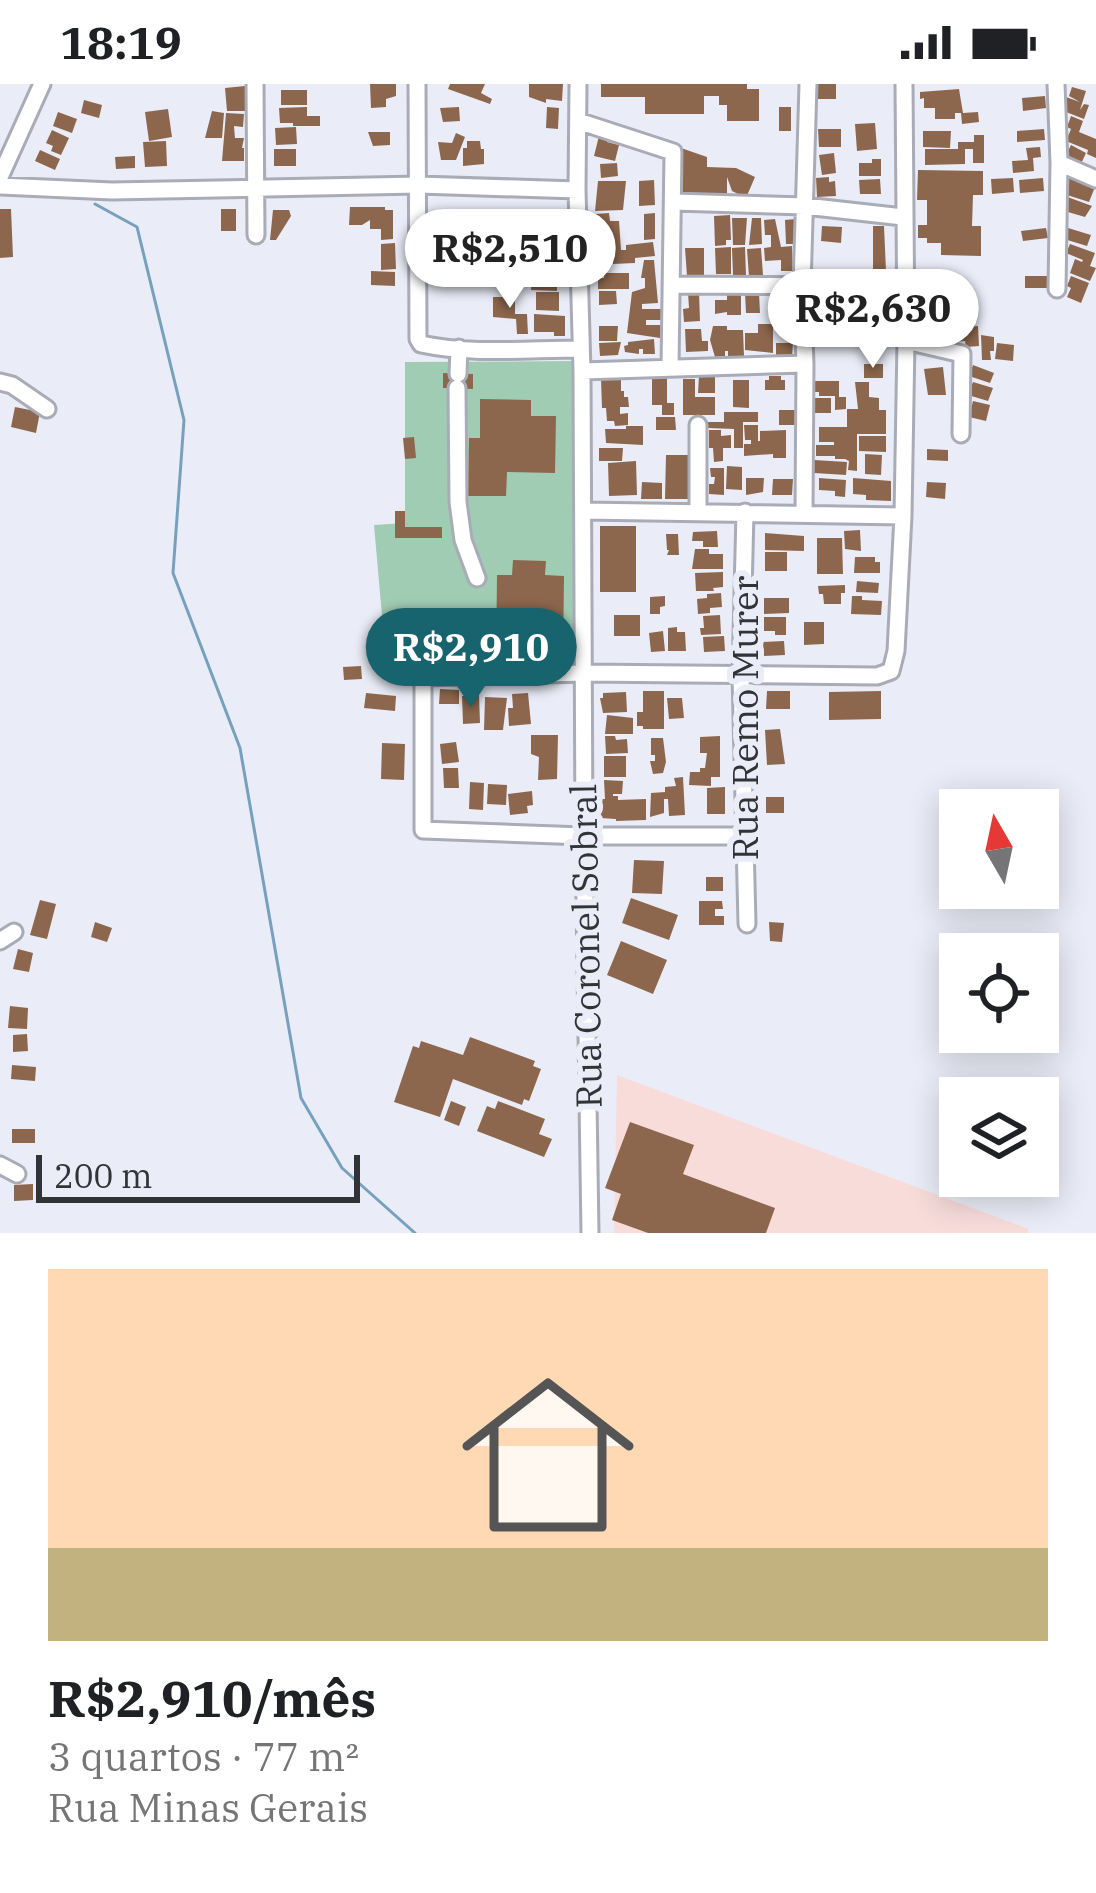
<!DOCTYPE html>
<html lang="pt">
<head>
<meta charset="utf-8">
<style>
	body { margin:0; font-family:"IBM Plex Serif",serif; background:#f2f2f2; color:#202124; height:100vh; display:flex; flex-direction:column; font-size:45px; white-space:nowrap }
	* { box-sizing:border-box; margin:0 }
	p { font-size:39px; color:#757577 }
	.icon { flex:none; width:66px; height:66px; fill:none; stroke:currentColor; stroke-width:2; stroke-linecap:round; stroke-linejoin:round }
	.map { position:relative; height:1149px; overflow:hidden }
	.sheet { display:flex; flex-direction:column; background:#fff; flex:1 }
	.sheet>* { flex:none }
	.needle { width:78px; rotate:351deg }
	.tools { position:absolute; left:939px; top:705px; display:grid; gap:24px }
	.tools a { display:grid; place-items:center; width:120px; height:120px; border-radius:0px; background:#fff; box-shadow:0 6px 30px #0003; font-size:60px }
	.scale { position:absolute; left:36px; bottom:30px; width:324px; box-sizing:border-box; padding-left:12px; border:6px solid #323337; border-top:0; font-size:33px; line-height:42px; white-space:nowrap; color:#323337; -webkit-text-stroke:9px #eaedf8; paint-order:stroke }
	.price { position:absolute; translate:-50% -102px; padding:0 27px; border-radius:42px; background:#fff; color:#222; font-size:39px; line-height:78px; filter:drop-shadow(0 3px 6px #0008) }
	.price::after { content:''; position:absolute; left:50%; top:72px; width:36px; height:27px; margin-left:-18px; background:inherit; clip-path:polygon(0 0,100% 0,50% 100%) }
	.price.selected { background:#17646e; color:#fff }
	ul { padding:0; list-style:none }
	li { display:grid; align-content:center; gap:24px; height:636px; padding:0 48px }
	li+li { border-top:3px solid #e0e0e0 }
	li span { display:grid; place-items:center; height:372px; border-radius:0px; color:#555 }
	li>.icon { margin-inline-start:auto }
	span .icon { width:216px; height:216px; fill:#fffc; stroke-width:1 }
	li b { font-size:51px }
	.status { display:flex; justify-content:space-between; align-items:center; height:84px; padding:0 60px; background:#fff; direction:ltr }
	.status svg { height:33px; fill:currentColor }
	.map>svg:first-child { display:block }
	.industrial { fill:#f7dcda }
	.green { fill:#a0ccb3 }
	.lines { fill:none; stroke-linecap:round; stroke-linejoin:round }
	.stream { stroke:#77a0bd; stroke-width:3 }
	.building { fill:#8d674d }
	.minor-casing { stroke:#a9acb6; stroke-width:21 }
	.minor { stroke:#fff; stroke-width:15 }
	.labels { text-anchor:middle; stroke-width:12; stroke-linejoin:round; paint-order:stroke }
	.street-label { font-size:36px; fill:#323337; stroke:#eaedf8 }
</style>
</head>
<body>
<div class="status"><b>18:19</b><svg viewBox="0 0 49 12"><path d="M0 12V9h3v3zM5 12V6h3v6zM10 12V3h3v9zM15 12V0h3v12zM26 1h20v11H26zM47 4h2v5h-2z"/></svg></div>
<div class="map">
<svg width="1096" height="1149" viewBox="0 0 1096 1149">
	<rect width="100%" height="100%" fill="#eaedf8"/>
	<path class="industrial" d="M617,991L1029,1145L1027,1149H614Z"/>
	<path class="green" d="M574,277L578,483L577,568L493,567L492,572L411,574V567L385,566L374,441L405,439V278Z"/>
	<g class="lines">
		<path class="stream" d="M95,120L137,143L184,336L173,489L240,664L301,1014L342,1084L415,1149"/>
	</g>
	<path class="building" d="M370,0H396V12L386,15V23L371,24Z
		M450,0H485L481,9L492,15L490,20L448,5Z
		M529,0H563L562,17L546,15V19L529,13Z
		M601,0H747V5H759V37H727V21H719V12H704V30H645V13H601Z
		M815,0H836V15H815Z
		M245,2L247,27H227L225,4Z
		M1072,3L1086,7L1080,26L1084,20L1089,21L1084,35L1066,28V13L1080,18L1069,12Z
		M959,5L963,29L978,28L979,38L962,40L961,29H955V35H935V24H924V14L920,15V8Z
		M281,6H307V21H281Z
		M1045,12L1046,24L1023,27L1022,14Z
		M84,16L102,21L99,34L81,29Z
		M307,23V32H320V42H293V39H280L279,24Z
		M459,23L460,37L443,38L440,24Z
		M547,23L559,24L558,45L546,44Z
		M779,23H791V47H779Z
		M168,25L172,53L149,57L145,28Z
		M212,27L224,29L222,54H205Z
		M58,28L77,35L72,49L53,42Z
		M226,29L244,30L243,43L234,42L235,54H244L242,64H244V77H222Z
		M1071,32L1083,37L1079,48L1096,55V74L1087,70L1088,66L1066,57L1071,45L1067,43Z
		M875,39L877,65L857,67L855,40Z
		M296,43L297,60L276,61L275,44Z
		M818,45H841V63H819Z
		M1044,45L1045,56L1017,58V47Z
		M52,46L69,54L61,71L51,67L53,62L46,59Z
		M923,47H951L950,64L923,63Z
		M368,48H390V61L373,62Z
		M456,49L465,53L456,76H441L438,58L452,59Z
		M974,51H984V79H973V65H965V80L925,81V65H958V58H974Z
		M599,52L608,54L607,58L619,61L615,77L594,72Z
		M166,57L167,82L145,83L143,58Z
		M467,57H480L481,65H484V80L463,82V64H467Z
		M1071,61L1086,69L1080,82L1065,73Z
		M1040,63L1041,73L1033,74L1034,87L1013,89L1012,77L1028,76L1026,64Z
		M681,64L707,73V83L736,84L755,93L746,114L732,107L727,93V112L680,113Z
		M274,65H296V82H274Z
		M40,66L60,75L55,86L35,77Z
		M834,69L836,89L822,91L819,71Z
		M135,72V84L116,85L115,73Z
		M872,75H881V92H859V79H872Z
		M617,79L618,92L601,94L600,80Z
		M918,86L983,87V111H973L972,142H981V172L941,171V159H927V154H918V141H927V116H917Z
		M1061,91L1095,103L1089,118L1061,109Z
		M829,93V98L835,97L836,112L817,113L816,94Z
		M1013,94L1014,108L992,110L991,95Z
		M1043,94L1044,107L1020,109L1019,96Z
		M880,95L881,110H860L859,96Z
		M654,96L655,121L639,122V97Z
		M598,97H626L623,126L595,127Z
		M1062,111L1092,122L1085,133L1061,126Z
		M350,123H385V126H393V155L381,156V145H370V136L362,141H349Z
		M0,125H11L13,173L0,174Z
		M221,125H236V147H221Z
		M508,125H521V136H516V150H504L503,129H509Z
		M273,126H289L291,132L276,156H270Z
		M609,129L610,137H619L621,166H626V161L653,158L655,172L635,174V179L613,180V174L599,175L596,130Z
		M655,129V155L644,156V130Z
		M730,131L731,156H726V161L715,162L714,132Z
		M732,134H747L745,161H733Z
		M752,134H761L762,160L749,161Z
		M775,135L781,163L792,162L793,187H781V176L765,177L764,164L771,163V151H765L764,136Z
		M796,135L797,160H786L785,136Z
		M822,142L842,143L841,159L821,157Z
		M873,142H884L886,187H873Z
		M1046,144L1048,154L1023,157L1021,147Z
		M1068,144L1091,151L1087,162L1064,155Z
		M395,159L396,185L381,186V160Z
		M1070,160L1095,169L1090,182L1096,184L1090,197L1070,189L1075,175L1082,178L1083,176L1066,169Z
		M731,163V190H716L715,164Z
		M745,163L746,191H733L732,164Z
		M685,164H704V191L687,192Z
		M761,164L763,191L749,193L747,165Z
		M540,166H563V188L537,186V169H540Z
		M490,168H526V191H490Z
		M439,170L469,172L468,193L458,192V186L438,187Z
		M644,176H654L658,219L642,220V225H661V236H646V241H661L660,254L627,249L632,208L645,204V194H641Z
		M371,187L395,188V202L371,201Z
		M532,188L557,191V207L531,206Z
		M604,189H629V205H598V194H604Z
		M1025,192H1048V204H1025Z
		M1071,192L1089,199L1081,219L1067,213L1071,204L1067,202Z
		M504,207H515V230H527L528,250H517L516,235L493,233V213H504Z
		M599,207H616L617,220L599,221Z
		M851,207H869V234H851Z
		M536,208H559V227L536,226Z
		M699,208L700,237L684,238L683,225L689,224L688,209Z
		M727,209H741V231H727V228L715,230V216H727Z
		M745,209H759L760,229H746Z
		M921,223L948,226V242H937V246H921Z
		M534,230L565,232V252H554V248H534Z
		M963,235V243L978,242L979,262L966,263L965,257L951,258L949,236Z
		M758,240H773V269L745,266V249H758Z
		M599,242H618L617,257H599Z
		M713,242H727V246H743L744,272H728V267H725V272L715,273L710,256Z
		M685,245H701L702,257H708V267L686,268Z
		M981,251L994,253V267H990L991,276H982Z
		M654,255L655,270H643V265H639V270L625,268L624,262L628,261V258Z
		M621,258L618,271L600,272L599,259Z
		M776,259H793L792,274H776Z
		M997,259L1014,261L1013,277L995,275Z
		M864,280H883V294H864Z
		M973,281L994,289L990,299L969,292Z
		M943,283L946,311H928L924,285Z
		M443,289L473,290V305L443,304Z
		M699,291H715V309H698Z
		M652,292H667V319H674V331H662V321H652Z
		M769,292H781V296H785V306H765V296H769Z
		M621,294V307H624V313H628L629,323H620V330L628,329V341L615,342L614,337H607L606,324H602L601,295Z
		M683,295H695V313H715V331H683Z
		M733,296H749V324L733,323Z
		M813,297H839V313H846V325L835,326V312H819V308H814Z
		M855,298H869V313L879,314V326H886V350H857V387L848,386L849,377L845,375H835V372H816V361H834V358H819V343H847V325H858Z
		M973,298L993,304L988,317L968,311Z
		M815,314H831V329H815Z
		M480,315L531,316V332H556L555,389L507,388L506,412H468L469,354H480Z
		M973,317L990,321L986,337L969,333Z
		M15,323L40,328L36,349L11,343Z
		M779,326H797V341H779Z
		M724,328H758V338H743V364H734V345L708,344V338H724Z
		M656,333H675L676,346H656Z
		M744,341H758V357H760V347L786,346V374H773V370L744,372V360H751V356H745Z
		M626,342H643V361L606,359L605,345H626Z
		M709,346H721V352L731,351V364H723V377L714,378L713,364H709Z
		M859,352H886V368L859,367Z
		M414,353L416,374L405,375L403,354Z
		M599,364H623L622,377H599Z
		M927,365L948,366V377L927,376Z
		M865,370L882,371L881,391L865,390Z
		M666,371H689L688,415H665Z
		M814,376L847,378L846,391L814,389Z
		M636,377L637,411L609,412L608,379Z
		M727,382L742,383V406L726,405Z
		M710,384H724V411L709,410V400H714L715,393H711Z
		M746,394H764L763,408L746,411Z
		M819,394L846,396L845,413L835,412V407L819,406Z
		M853,394L891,397V417L866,416V411L853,410Z
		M773,395H793L792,411H772Z
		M642,398L662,399V415H641Z
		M927,398L946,399L945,415L926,413Z
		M395,427H405V443H442V454H395Z
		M600,442H636V508H600Z
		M860,446L861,467L845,465L844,447Z
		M717,447L718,463H703V457H692L693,448Z
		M765,449L804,452V467L765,466Z
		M666,450H678L679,471H667L669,466H667Z
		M817,454H842L843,490H817Z
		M695,465H709V470H723V485H692Z
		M765,468H787V487H765Z
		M855,473H875V478H880V489H854Z
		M513,476L546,477L545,491L564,492L563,575L496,574L497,491H512Z
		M723,488V503L713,504L714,507H696L695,489Z
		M857,497L879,499L878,509L856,508Z
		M845,501V509H841V520H824L823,510H819L818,502Z
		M721,509L722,523L710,524V529L698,530L697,515L707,514V510Z
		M665,512V522L660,523V530H650V513Z
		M852,512H862V516L882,517L881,531L851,530Z
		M764,514H789V529L764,530Z
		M614,531H640V552H614Z
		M720,531L721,550L701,551L700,544H704L703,532Z
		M764,533H786V551H775V547H764Z
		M804,538H824V560L804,561Z
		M677,543V548H685L686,567H668V544Z
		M663,547L665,567L651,568L649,549Z
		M724,552L725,567L704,568L703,553Z
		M784,557L785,571L764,572L763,558Z
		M361,582L362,595L344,596L343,583Z
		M440,605L459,606V620H439Z
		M643,607H664V645H643V642H637V628H643Z
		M767,607H790V625H766Z
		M881,607V635L829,636V608Z
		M626,608L627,628L603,629L600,614H603V609Z
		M366,609L396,612L395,627L364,624Z
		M528,609L531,640L509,642L508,624H513L512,610Z
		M479,611L480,639L463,640L462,612Z
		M485,613L507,614L503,646H484Z
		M667,614H682L684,634L669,635Z
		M607,631L633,634V650H605Z
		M780,645L785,680L767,681L765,646Z
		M531,651H558L557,695L538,696L539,673L531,670Z
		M605,652H615L616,656L627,655L628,669L606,670Z
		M720,652V693H711V702L689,701L690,688H700V684H705L707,669H700V653Z
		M651,654H663L666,678L663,689L653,690L650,677H655V671H651Z
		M456,658L459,678L442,680L440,660Z
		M382,659L405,660L404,696L381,695Z
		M604,672H626V693H604Z
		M443,684H458L459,704H444Z
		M683,693L685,731L669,732L668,715H664V729L650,733L651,709L665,708V703L676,702L674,694Z
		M604,696L623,697L622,710H613V712H618V716L646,715V736L616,737V735L600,734L601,715H605Z
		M470,698L484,699L483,726L469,725Z
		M488,700L507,701L506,721L487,720Z
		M725,703V730H707V704Z
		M532,707L533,721L527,722L528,729L510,731L508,710Z
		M766,713H784V729H766Z
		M634,776L664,777L662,810L632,809Z
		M706,793H723V807H706Z
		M631,814L678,831L669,856L622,839Z
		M40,816L56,820L47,855L30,851Z
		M699,817H722L723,825H715V832H724V841H699Z
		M95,838L112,844L107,858L91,853Z
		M769,838L784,839L782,858L770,857Z
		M621,857L667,876L653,910L607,891Z
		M18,865L33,869L29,888L13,885Z
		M10,922L28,924L27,945L8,944Z
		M27,950L28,967L13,968V951Z
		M470,953L535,977L533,982L541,985L529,1017L524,1015L522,1021L453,995L440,1033L394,1018L413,962L419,964L421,957L463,971Z
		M12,981L36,983L35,997L11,995Z
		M451,1017L466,1023L459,1042L444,1036Z
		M498,1017L545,1035L539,1050L552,1055L544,1073L477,1047L487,1022L495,1025Z
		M630,1038L694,1061L683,1090L775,1124L766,1149H648L612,1136L621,1110L605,1104Z
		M12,1045H35V1059H12Z
		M33,1100V1116L14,1117V1101Z"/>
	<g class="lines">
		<g class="minor-casing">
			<path id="minor" d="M255,0L256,151
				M417,0L418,255L421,260C472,271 529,265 581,265
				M578,0L577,106L582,287L584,752L590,1149
				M1056,0L1059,79L1057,205
				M578,37L673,68L670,284
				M1059,79L1096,95
				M0,93L42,0
				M0,102L112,107L419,101L577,106
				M674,118L805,122L903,133
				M673,201L906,202
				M906,257L962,270L961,350
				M582,287L805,280
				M458,290L459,264
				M0,298L12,301L47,325
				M457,304L458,418L463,456L477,494
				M583,427L903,432
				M698,428V341
				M745,428L741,591L747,840
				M804,430L805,280L802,203L808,0
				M744,752H584L423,746V593L584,589L877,592L891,587L896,567L903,432L906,257L904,0
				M0,857L14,848
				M0,1081L17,1090"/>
		</g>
		<use href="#minor" class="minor"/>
	</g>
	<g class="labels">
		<g class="street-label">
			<text transform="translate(745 634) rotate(-90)" y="13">Rua Remo Murer</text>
			<text transform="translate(586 862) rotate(-91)" y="13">Rua Coronel Sobral</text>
		</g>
	</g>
</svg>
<div class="tools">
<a><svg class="needle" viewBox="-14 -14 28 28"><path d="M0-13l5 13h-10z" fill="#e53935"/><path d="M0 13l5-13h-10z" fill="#757577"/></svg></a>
<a><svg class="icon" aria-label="locate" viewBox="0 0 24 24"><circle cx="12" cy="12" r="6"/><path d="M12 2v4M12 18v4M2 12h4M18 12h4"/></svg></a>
<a><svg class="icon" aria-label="layers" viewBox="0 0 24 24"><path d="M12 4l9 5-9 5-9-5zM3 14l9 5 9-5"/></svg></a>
</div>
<div class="scale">200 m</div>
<b class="price" style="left:510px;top:227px">R$2,510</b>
<b class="price" style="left:873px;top:287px">R$2,630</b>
<b class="price selected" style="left:471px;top:626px">R$2,910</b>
</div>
<section class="sheet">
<ul>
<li><span style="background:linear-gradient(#ffd9b3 75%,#c2b280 0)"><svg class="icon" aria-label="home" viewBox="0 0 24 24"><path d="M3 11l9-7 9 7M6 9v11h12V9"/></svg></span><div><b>R$2,910/mês</b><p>3 quartos · 77 m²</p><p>Rua Minas Gerais</p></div></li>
</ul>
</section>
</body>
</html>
